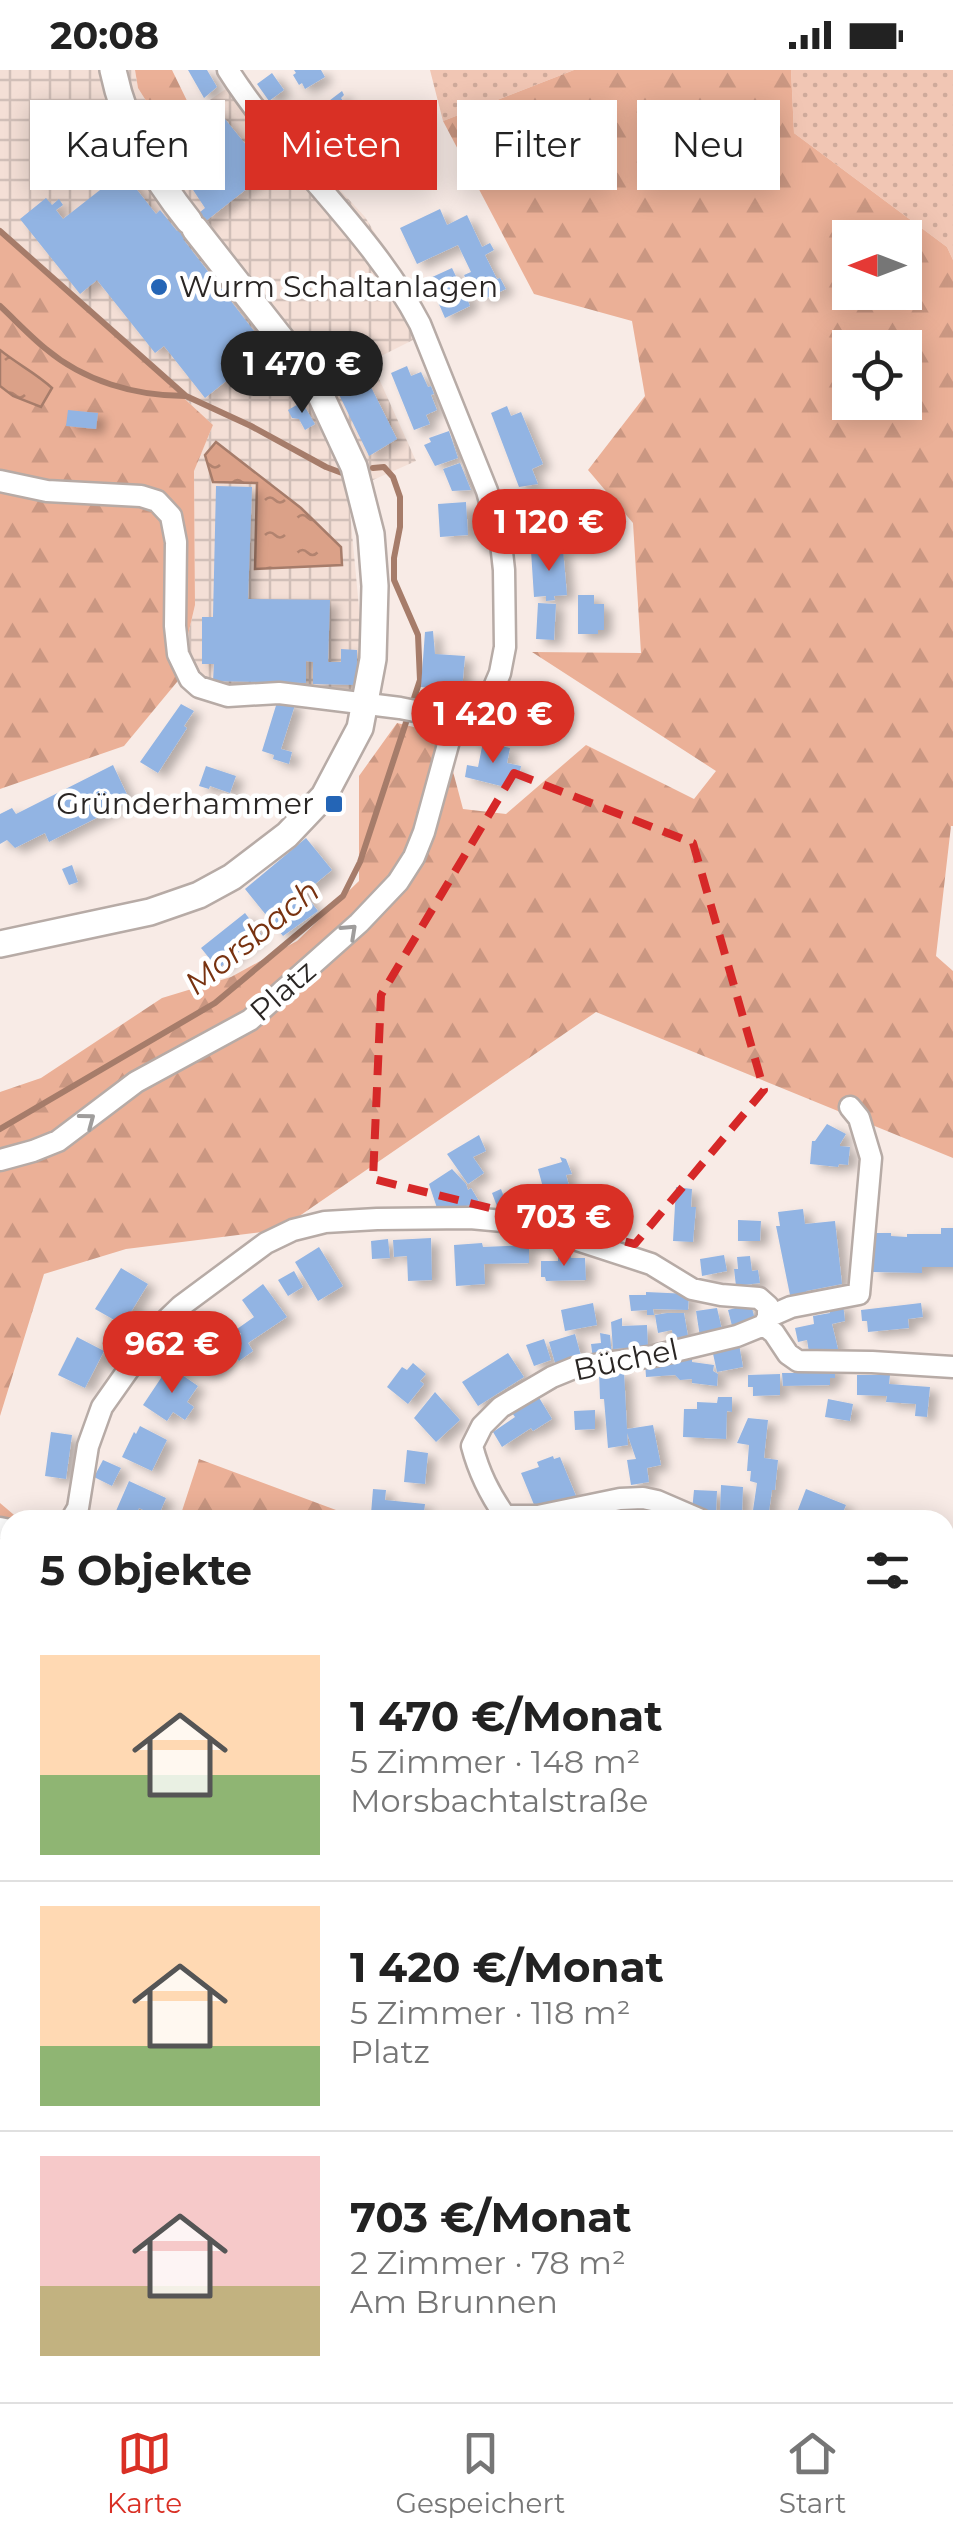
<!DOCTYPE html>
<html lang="de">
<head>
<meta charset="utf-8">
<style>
	body { margin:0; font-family:Montserrat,sans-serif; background:#f2f2f2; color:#222; height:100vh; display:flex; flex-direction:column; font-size:38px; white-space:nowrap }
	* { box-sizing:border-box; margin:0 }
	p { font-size:32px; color:#767676 }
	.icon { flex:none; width:55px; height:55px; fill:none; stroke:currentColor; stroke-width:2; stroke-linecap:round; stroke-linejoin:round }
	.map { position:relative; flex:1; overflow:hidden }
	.sheet { position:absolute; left:0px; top:1440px; width:955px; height:892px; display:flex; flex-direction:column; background:#fff; border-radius:30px 30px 0 0; box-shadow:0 5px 25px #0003 }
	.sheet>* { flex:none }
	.top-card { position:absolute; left:30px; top:30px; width:895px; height:90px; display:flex; gap:20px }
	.needle { width:65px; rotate:270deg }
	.tools { position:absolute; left:832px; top:150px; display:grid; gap:20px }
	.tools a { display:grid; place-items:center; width:90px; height:90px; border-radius:0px; background:#fff; box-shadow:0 5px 25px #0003; font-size:50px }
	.price { position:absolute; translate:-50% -85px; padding:0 22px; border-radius:35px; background:#d93025; color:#fff; font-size:32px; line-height:65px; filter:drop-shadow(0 2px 5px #0008) }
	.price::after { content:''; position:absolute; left:50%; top:60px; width:30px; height:22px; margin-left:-15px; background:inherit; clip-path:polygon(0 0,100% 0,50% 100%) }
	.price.on { background:#222; color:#fff }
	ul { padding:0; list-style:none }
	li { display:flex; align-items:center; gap:30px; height:250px; padding:0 40px }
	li+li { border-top:2px solid #e0e0e0 }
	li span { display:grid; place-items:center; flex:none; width:280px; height:200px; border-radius:0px; color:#555 }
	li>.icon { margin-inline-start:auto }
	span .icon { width:120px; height:120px; fill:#fffc; stroke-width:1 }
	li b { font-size:42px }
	h2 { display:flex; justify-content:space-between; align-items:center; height:120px; padding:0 40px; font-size:42px }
	.pill { padding:0 35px; border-radius:0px; background:#fff; box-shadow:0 5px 25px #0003; font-size:35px; line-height:90px }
	.pill.on { background:#d93025; color:#fff }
	.status { display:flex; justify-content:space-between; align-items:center; height:70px; padding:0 50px; background:#fff; direction:ltr }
	.status svg { height:28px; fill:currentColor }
	.menu { display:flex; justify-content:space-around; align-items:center; height:140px; border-top:2px solid #e0e0e0; background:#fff; font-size:28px; color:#767676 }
	.menu a { display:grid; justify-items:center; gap:5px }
	.menu .on { color:#d93025 }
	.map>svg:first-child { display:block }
	.industrial { fill:url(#industrial-grid) }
	.grass { fill:url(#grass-dots) }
	.forest { fill:url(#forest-firs); fill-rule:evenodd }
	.park { fill:url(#park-tufts) }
	.water { fill:url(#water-ripples); stroke:#a67c6a; stroke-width:2.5 }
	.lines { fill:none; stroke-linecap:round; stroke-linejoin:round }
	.stream { stroke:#a67c6a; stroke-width:6 }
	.building { fill:#92b4e3; filter:url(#shadow) }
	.minor-casing { stroke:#b7aba6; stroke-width:25 }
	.major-casing { stroke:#b7aba6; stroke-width:30 }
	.minor { stroke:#fff; stroke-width:20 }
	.major { stroke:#fff; stroke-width:25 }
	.oneway { stroke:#9f9d9c }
	.marked { fill:none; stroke:#d62828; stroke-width:8; stroke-dasharray:20 12; stroke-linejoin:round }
	.poi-dot { fill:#2465b6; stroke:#fff; stroke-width:4 }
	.labels { text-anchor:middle; stroke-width:9; stroke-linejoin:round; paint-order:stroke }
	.poi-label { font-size:30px; fill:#2a2624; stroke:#fff; text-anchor:start }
	.street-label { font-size:30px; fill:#2a2624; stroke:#fff }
	.water-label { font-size:32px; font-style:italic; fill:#783210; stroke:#fff }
</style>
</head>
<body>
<div class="status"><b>20:08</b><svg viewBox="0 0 49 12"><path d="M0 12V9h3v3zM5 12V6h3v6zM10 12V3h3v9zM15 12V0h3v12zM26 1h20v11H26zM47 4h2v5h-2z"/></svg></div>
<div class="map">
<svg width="953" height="2332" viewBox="0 0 953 2332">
	<defs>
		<pattern id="industrial-grid" width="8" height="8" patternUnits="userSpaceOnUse" patternTransform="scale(2.5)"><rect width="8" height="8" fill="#f4dfd6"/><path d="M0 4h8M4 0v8" fill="none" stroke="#d1bfb8"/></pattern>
		<pattern id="grass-dots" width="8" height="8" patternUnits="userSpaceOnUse" patternTransform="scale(2.5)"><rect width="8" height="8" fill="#f1c6b4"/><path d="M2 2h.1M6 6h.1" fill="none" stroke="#cfaa9b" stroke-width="1.8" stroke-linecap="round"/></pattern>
		<pattern id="forest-firs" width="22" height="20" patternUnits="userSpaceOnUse" patternTransform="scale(2.5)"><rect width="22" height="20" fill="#ebb097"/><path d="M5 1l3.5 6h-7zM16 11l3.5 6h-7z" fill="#ca9782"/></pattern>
		<pattern id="park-tufts" width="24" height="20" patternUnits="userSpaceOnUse" patternTransform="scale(2.5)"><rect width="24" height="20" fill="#f1c6b4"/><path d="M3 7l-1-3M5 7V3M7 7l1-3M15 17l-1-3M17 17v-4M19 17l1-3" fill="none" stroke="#cfaa9b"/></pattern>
		<pattern id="water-ripples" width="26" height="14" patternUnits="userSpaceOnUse" patternTransform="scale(2.5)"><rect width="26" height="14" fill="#dba188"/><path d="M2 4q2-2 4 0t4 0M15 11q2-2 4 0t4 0" fill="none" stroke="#b2836f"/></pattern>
		<filter id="shadow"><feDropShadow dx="8" dy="5" stdDeviation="5" flood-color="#0004"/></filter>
	</defs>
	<rect width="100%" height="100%" fill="#f8ebe6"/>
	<path class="industrial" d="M0,0H135L138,18L165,61L246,5L295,71L365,147L435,259L371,291L416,391L348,421L365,601L351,644L275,627L224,633L177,612L195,535L194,400L213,355L0,158Z"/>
	<path class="grass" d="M430,0H574L443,51Z
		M791,0H953V190L947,177L794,63Z"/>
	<path class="forest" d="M135,0H172L192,41L165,61L138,18Z
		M574,0H791L794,63L947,177L953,190V756H951L936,886L953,901V1088L596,942L279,1160L126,1179L44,1204L0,1346V1022L41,1008L162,928L231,907L297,871L359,811V706L397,653L443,664L463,739L506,744L586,675L694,729L716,701L532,582L641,583L633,453L588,400L645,326L632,251L534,224L443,51ZM850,168H905V222H850ZM850,278H905V332H850Z
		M0,158L213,355L194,401L195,535L177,612L124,676L0,719Z
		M199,1389L336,1440L334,1450H179Z
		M0,1433L20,1450H10V1722H0Z
		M0,2057L10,2059V2322H282V2332H0Z"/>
	<path class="park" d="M0,1725L10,1726V1823L0,1822Z"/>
	<path class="water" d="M0,280C17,294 36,303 52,318L41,337L13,326L0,316Z
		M216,372L301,438L341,477L342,495L255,499L257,413L213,412L205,385Z"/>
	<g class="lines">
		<path class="stream" d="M0,161L186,326L251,356L326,397L342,403
			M0,236C15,250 30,266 46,279C84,311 135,326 185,326
			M0,1059L215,933L343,826L360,792L420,610L418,565L394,510V488L400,457V427L393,407L384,397L373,398"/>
	</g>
	<path class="building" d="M188,0H207L217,17L204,28Z
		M294,0H321L325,7L305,19L302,13L299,15L293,5L296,3Z
		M272,3L284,20L269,31L257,14Z
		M342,21L344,25L341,28L361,54L352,61L345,51L333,61L317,40Z
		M216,38L268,102L183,169L267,278L205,328L164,276L155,283L97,210L80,224L20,149L46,128L52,135L59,129L63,135L56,140L63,149L123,102L156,144L160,140L177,161L205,138L166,79Z
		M440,139L447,155L467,145L482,177L490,173L494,180L485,185L497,209L500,208L506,219L482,230L477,220L479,219L478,216L471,219L464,205L471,202L458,175L417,194L400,158Z
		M452,198L465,225L470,223L472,229L468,231L470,236L445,248L428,209Z
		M347,295L360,320L370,315L397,369L369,386L329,304Z
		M407,296L411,306L421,302L428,317L431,316L434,324L431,325L437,340L426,345L430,354L414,360L391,303Z
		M302,332L315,354L305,360L299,349L292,348L288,340Z
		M507,336L511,346L521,342L543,394L532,399L538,414L519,417L491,343Z
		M68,340L98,343L96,359L66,356Z
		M449,361L458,388L435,396L424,375L431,372L429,368Z
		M460,393L471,420L452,421L443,399Z
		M216,416L252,417L248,529L330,530L328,592H341V579L357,580V615L313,614V592L306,591V613L213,611L214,594H202V547H213Z
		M466,432L468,465L440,467L438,434Z
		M556,436L558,460L530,462L528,437Z
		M563,479L567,525L554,526L555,530L546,531V526L534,527L531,481Z
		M578,525H594V534H604V560H598V564H578Z
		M538,533L556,534L554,570L536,569Z
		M433,561L435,584L465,586L462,620L440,617L439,626L431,625V618L421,617L425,562Z
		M536,614L553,625L531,656L515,645Z
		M278,629L295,635L281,679L292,682L289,694L273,689L274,685L262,681Z
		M181,634L194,641L184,656L187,658L158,703L140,692Z
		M483,672L510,678L507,693L521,696L519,707L508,705L505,717L465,707L467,695L478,697Z
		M113,695L130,731L49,772L45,763L15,778L7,770L0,774V744L12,738L16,744Z
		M206,696L236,706L230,723L210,716L209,719L199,716Z
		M306,768L332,800L304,823L318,841L283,866L245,819Z
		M72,795L78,812L69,815L62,799Z
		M245,843L261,864L218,899L201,878Z
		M827,1054L846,1064L840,1074V1076L850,1077L848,1095L839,1094L838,1097L810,1094L812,1071H815Z
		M479,1065L486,1081L473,1087L484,1103L468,1114L447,1084Z
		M560,1087L566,1089L572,1104L566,1105L573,1129L548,1136L538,1099L562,1092Z
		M452,1099L466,1114L468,1120L471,1118L480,1133L456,1138H437L429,1114Z
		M676,1117L692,1119L691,1137H696L693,1172L673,1171Z
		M501,1119L507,1135L498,1139L492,1123Z
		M803,1139L805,1154L835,1151L842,1214L806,1221L807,1227L788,1231L787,1226L790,1225L776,1156H780L778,1142Z
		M616,1141L619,1159L589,1163L586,1144Z
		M738,1150L761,1151L760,1171H738Z
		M941,1158H953V1197H922V1203L873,1202L874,1163H891V1166L907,1167V1164H941Z
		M431,1168L432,1210L408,1211L407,1186L394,1187L393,1170Z
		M388,1169L390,1188L372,1189L371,1171Z
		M482,1173L483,1177L529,1175V1193L484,1194L485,1214L456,1216L454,1175Z
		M319,1177L343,1216L318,1231L295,1192Z
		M558,1184H571V1188H585L586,1210L546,1211L545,1207H541V1191H558Z
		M724,1185L727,1201L702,1206L700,1189Z
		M750,1186L752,1201L758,1200L760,1213L736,1216L734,1199H738L737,1187Z
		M121,1198L148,1214L123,1255L95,1239Z
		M294,1201L303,1217L288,1226L278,1210Z
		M263,1214L287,1247L248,1273L253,1281L239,1291L231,1283L210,1303L184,1277L178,1283L164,1269L177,1257L189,1269L212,1247L233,1270L241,1264L237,1259L254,1247L242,1230Z
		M646,1222L689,1224L688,1240L653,1239L654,1245H647V1240L631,1241L629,1225H646Z
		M593,1233L597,1255L565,1261L561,1240Z
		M843,1233L845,1251L832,1254L839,1283L810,1288L807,1270L798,1272L795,1258L814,1254L813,1246L830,1243L829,1235Z
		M921,1233L923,1247L908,1249L909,1258L868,1262L867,1251H862L861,1240Z
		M751,1234L755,1250L732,1256L728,1240Z
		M717,1238L723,1264L700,1267L696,1241Z
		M667,1243H684L688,1266L673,1268L672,1260L658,1263L655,1245Z
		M622,1248V1256L647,1255L648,1277L613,1279L611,1252Z
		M600,1263L610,1265L612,1287L593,1289L591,1274L601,1273Z
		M575,1264L581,1286L555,1293L549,1272Z
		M77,1267L104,1281L85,1318L58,1305Z
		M544,1269L551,1290L534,1296L526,1275Z
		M739,1274L743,1297L717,1302L712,1279Z
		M508,1283L524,1307L478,1336L462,1312Z
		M692,1289V1292L714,1295L713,1301L718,1304L717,1316L692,1313V1309L680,1310L675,1305L646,1307L645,1291Z
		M413,1293L426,1304L420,1311L424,1314L408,1334L387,1317L402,1297L407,1300Z
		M169,1296L198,1316L187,1332L194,1337L185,1350L173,1342L167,1351L143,1335Z
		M797,1296H805V1303H808V1296H835V1308H830V1315L783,1316L782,1303H797Z
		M624,1301L627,1359L653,1355L661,1395L647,1398L649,1412L631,1415L627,1390L636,1389L627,1363L628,1375L608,1378L604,1329H600L599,1302Z
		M780,1304V1325L753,1326V1317H748V1305Z
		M857,1305H890L889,1314L930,1317L927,1347L915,1346L916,1334L886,1332L887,1326L857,1325Z
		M435,1322L460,1350L436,1372L414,1348Z
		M538,1326L552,1349L533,1361L531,1358L502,1377L493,1362L515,1347L512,1343Z
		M718,1327H732V1342L727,1341L726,1369L683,1367L684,1339H697V1332L717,1333Z
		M828,1329L853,1334L850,1351L825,1347Z
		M595,1340V1359L575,1360L574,1341Z
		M748,1348L768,1350L764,1388L778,1390L775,1420H772L768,1449L752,1447L757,1413L750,1411L751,1401H747L749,1375L737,1373Z
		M140,1356L167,1370L152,1401L122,1387L134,1362L136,1364Z
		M51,1362L72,1365L66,1409L45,1406Z
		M407,1380L428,1383L425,1414L404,1412Z
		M553,1386L554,1389L560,1387L576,1426L537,1442L521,1403L539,1397L537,1392Z
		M103,1390L121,1398L112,1416L94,1407Z
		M129,1411L166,1428L158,1447L139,1438L134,1450L113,1448Z
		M721,1415L743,1417L742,1444L720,1442Z
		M373,1419L386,1420L385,1430L425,1434L423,1450H398L399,1447L371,1444Z
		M806,1419L846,1435L841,1447L848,1450H811L796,1445Z
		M694,1420L717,1421L716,1443L692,1441Z
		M945,1491L953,1500V1518L945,1525Z
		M948,1818L953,1827V1862L945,1867V1819Z
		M479,2322H509L510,2332H480Z
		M584,2322H608L609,2332H585Z
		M840,2322L841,2331L815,2332L814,2323Z
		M881,2322H906L907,2332H882Z"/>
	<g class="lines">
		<g class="minor-casing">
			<path id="minor" d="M0,411L47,421L141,426L157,431L171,446L176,472L175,556L178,584L190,609L199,617L228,626L279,623L400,638L455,649L466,645L478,638L492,622L500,603L505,577L504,500L501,473L487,421L420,254C370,159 285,90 228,0
				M0,1090L33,1081L58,1071L136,1012L250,950L359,853L398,812L414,787L424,762L455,649
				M768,1247L791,1237L859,1224L871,1088L859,1048L850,1037
				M764,1255L774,1263L788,1284L798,1291L872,1292L953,1297
				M71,1450L78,1438L88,1376L102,1337L157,1259L181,1236L266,1173L293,1160L325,1152L377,1149L470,1148L525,1153L651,1194L692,1219L721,1225L759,1228L768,1236V1247L764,1255L737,1266L654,1286L574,1298L552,1307L501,1337L482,1356L472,1376C479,1403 489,1423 505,1446
				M501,1450L505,1446H538L620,1429L643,1428L657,1431L701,1450
				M0,1458L10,1460
				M945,1597L953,1612
				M0,1849H10
				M945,1898L953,1886
				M945,2008L953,2042
				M553,2322L555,2332
				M859,2322L861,2332"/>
		</g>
		<g class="major-casing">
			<path id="major" d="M113,0C125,58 153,106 189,151
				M0,874L150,842L199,825L232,807L287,765L324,726L360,658L373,589L375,516L371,464L354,397L321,326L304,298L195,159"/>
		</g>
		<use href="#minor" class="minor"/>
		<use href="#major" class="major"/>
	</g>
	<defs><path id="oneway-chevron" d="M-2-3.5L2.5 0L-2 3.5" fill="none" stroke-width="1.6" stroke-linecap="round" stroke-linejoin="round" transform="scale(2.5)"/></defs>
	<g class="oneway">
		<use href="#oneway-chevron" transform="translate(350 861) rotate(-43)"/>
		<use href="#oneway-chevron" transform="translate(88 1050) rotate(-37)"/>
	</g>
	<path class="marked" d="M514,703L693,773L764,1020L635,1174L373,1109L381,925Z"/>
	<g class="poi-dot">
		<circle cx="159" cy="217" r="10"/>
		<rect x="324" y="724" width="20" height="20" rx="5"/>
	</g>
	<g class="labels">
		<g class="poi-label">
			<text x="179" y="227">Wurm Schaltanlagen</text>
			<text x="314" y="744" text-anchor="end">Gründerhammer</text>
		</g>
		<g class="street-label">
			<text transform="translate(283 921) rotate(-41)" y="10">Platz</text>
			<text transform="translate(626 1290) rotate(-12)" y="10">Büchel</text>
		</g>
		<g class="water-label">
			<text transform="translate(252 867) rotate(-39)" y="11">Morsbach</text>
		</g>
	</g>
</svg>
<div class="tools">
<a><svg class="needle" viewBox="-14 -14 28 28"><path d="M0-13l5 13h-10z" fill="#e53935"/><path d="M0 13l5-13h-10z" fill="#767676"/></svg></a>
<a><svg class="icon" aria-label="locate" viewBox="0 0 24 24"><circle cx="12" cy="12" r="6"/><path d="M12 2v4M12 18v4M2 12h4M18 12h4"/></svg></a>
</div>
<b class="price on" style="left:302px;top:346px">1 470 €</b>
<b class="price" style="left:549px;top:504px">1 120 €</b>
<b class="price" style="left:493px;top:696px">1 420 €</b>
<b class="price" style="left:564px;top:1199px">703 €</b>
<b class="price" style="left:172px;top:1326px">962 €</b>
<div class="top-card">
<a class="pill">Kaufen</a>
<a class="pill on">Mieten</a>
<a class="pill">Filter</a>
<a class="pill">Neu</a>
</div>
<section class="sheet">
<h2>5 Objekte<svg class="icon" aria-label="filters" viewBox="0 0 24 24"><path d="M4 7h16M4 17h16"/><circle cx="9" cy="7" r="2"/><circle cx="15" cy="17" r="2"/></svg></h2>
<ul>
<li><span style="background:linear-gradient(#ffd9b3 60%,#8fb573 0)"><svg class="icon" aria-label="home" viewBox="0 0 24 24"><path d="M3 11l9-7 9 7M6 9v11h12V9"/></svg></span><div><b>1 470 €/Monat</b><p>5 Zimmer · 148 m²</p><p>Morsbachtalstraße</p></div></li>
<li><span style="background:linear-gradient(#ffd9b3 70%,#8fb573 0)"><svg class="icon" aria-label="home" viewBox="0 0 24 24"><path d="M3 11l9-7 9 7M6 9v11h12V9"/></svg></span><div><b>1 420 €/Monat</b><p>5 Zimmer · 118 m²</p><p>Platz</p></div></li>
<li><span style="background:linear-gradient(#f6c9c9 65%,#c2b280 0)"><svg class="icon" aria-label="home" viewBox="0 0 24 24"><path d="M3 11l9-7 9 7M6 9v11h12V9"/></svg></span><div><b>703 €/Monat</b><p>2 Zimmer · 78 m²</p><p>Am Brunnen</p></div></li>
</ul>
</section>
</div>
<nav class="menu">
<a class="on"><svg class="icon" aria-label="map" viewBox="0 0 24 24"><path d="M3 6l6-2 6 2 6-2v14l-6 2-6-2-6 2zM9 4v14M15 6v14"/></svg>Karte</a>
<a><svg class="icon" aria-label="saved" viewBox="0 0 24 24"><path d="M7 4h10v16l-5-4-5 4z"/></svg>Gespeichert</a>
<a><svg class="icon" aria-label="home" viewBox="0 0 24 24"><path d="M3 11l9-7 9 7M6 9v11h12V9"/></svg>Start</a>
</nav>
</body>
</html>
